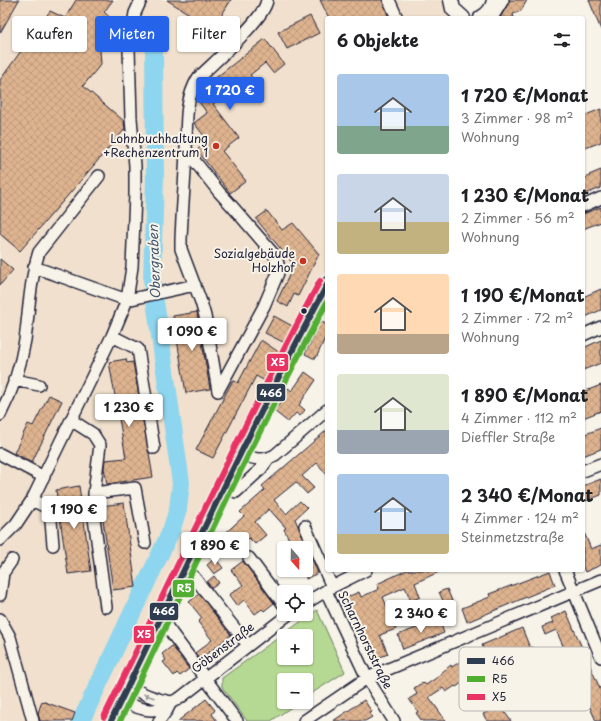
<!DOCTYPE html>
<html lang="de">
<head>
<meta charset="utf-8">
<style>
	body { margin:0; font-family:"Playpen Sans",sans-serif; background:#f6f6f6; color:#202124; height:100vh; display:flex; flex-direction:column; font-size:15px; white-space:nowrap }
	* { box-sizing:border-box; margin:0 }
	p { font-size:13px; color:#757577 }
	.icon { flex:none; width:22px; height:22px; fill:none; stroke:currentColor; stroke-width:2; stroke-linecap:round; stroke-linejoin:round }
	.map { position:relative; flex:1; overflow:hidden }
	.details { position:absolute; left:325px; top:16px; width:260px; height:556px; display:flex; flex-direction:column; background:#fff; border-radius:4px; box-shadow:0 1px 3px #0004 }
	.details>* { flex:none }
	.hud { position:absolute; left:12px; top:16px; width:253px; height:36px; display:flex; gap:8px }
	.needle { width:26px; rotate:160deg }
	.controls { position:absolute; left:277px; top:541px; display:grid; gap:8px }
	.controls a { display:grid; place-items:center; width:36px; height:36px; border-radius:4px; background:#fff; box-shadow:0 1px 3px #0004; font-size:20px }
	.price { position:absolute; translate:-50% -34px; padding:0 9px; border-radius:4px; background:#fff; color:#222; font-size:13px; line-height:26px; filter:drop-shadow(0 1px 2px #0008) }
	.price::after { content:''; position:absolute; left:50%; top:24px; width:12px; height:9px; margin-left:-6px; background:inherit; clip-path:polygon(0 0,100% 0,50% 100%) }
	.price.current { background:#2563eb; color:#fff }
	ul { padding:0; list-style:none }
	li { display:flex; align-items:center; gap:12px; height:100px; padding:0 12px }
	li span { display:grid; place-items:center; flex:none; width:112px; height:80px; border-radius:4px; color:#555 }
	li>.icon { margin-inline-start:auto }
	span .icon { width:48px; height:48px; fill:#fffc; stroke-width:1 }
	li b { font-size:17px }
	h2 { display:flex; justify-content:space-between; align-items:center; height:48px; padding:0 12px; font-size:17px }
	.pill { padding:0 14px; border-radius:4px; background:#fff; box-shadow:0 1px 3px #0004; font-size:14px; line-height:36px }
	.pill.current { background:#2563eb; color:#fff }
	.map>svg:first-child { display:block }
	.built { fill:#f0e0cd }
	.park { fill:#b5d892; stroke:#6c7d66; fill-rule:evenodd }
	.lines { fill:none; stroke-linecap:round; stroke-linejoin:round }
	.river { stroke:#8ed6ef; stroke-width:18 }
	.building { fill:url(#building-cross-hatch); stroke:#22223b }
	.minor-casing { stroke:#22223b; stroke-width:14 }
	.major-casing { stroke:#22223b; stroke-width:17 }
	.minor { stroke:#f7f3e8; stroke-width:11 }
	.major { stroke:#f7f3e8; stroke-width:14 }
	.bus-1-casing { stroke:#f7f3e8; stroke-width:9 }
	.bus-2-casing { stroke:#f7f3e8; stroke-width:9 }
	.bus-3-casing { stroke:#f7f3e8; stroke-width:9 }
	.bus-1 { stroke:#2e3e50; stroke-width:6 }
	.bus-2 { stroke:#51ae31; stroke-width:6 }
	.bus-3 { stroke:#e83363; stroke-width:6 }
	.oneway { fill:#97959a }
	.poi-dot { fill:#c8321e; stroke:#f7f3e8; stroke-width:1.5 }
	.bus-dot { fill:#22223b; stroke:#f7f3e8; stroke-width:1.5 }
	.labels { text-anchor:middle; stroke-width:4; stroke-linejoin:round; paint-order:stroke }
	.poi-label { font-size:12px; fill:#22223b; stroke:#f7f3e8; text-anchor:end }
	.street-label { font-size:12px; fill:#22223b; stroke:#f7f3e8 }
	.water-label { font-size:13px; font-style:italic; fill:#425871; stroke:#f7f3e8 }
	.key { fill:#f7f3e8; stroke:#b7b4b4; stroke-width:1 }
	.key-label { font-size:11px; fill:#22223b }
	.line-badge { stroke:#f7f3e8; stroke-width:1.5 }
	.badge-label { font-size:11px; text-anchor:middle; font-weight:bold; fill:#fff }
</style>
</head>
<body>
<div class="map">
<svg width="601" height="721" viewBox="0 0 601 721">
	<defs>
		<pattern id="building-cross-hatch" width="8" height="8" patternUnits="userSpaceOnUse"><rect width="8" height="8" fill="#deb38f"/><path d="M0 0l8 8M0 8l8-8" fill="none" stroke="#be9a7c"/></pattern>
	</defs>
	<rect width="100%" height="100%" fill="#f7f3e8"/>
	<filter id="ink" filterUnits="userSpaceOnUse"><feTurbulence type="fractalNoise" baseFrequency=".025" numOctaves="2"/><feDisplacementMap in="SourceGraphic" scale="8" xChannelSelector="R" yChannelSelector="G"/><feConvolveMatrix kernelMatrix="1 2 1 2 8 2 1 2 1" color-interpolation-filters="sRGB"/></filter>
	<g filter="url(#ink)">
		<path class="built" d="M0,0H442L450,18H327V268L317,285L224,467L99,721H0Z"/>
		<path class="park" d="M317,610L345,672L306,697V680H284V702H299L271,721H247L222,687V678ZM284,636H306V658H284Z"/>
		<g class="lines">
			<path class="river" d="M81,721L171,531L178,509L181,483L152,280L155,176L154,44"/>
		</g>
		<path class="building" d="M0,0H19L0,33Z
			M76,0H113L104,12L116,23L100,50L101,64L83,86L124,121L125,129L20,251L0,234V80L50,11L65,18Z
			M167,0H231L213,29Z
			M320,0H382L389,18H329Z
			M510,0H527L521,11L513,14L514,18H500Z
			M589,0H601V30Z
			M310,16L319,33L287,49L278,32Z
			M265,39L284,64L273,73L265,63L250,75L260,87L247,98L237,85L213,104L239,138L222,151L246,181L230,193L197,150L208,141L194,123L207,113L197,99L199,91Z
			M601,109V142L583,149V116Z
			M601,170V188L583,195V179L590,176L589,175Z
			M601,207V222L583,229V214Z
			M267,211L282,230L293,223L319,254L298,296L294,294L288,307L277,301L294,265L256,219Z
			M0,259L13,270L0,285Z
			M601,289V310L583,318V297Z
			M197,312L210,389L186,393L173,316Z
			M274,316L294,327L285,343L265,333Z
			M321,321L327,325V334L316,358H313L305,354Z
			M261,340L280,353L265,381L256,376L213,458L196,450L233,380L238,383Z
			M601,340V363L583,370V348Z
			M126,359L127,363L133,362L153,477L107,484L104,468L105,460L126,458L109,362Z
			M305,372L316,380L299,405L305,410L300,416L296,413L288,422L274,411L282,401L280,400L288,388L292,391Z
			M601,385V411L583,418V392Z
			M49,395L62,401L32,462L14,453L28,424L33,426Z
			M601,428V449L583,456V435Z
			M327,430V475L317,463L302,476L314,488L307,494L296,482L274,500L286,514L300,501L307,508L295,519L318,573L306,579V548H293L284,529L286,528L269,509L255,522L266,535L255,544L249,538L236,550L233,546L229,550L219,539L244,516L240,512L265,490L262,486Z
			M601,479V495L583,502V486Z
			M79,486L91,571L68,574L56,490Z
			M124,503L136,587L113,590L101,506Z
			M583,530L591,549L601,545V565L585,572L583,567Z
			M215,558L223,568L214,574L207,565Z
			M243,561L274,603L264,611L262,609L255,614L244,600L237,606L229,595L243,585L231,570Z
			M407,570H443L415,583L420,597L411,601L405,587L383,597L396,629L380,635L388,654L372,660L357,624H356L345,598L359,592L361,597L379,589L377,584Z
			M550,571L555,585L467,622L462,608L490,597L489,594Z
			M214,576L219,583L212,588L207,582Z
			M447,589L453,603L446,607L439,592Z
			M199,594L231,635L200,659L195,653L212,640L198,622L202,618L189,602Z
			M566,611L601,691V721H596L556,630L545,635L542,627L553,623L551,618Z
			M439,619L444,633L403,649L398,635Z
			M522,628L530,648L533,647L558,692L556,694L558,698L546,704L543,699L538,702L525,678L522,679L509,654L490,663L482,645Z
			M172,646L189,669L180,676L177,673L174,676L163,662L166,660L162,654Z
			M464,659L466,662L469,660L477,673L456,687L455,686L446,692L443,688L429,697L446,721H422L416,713L418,712L409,699L417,694L414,688L422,683L423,684L424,683L426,685L442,674L441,673L451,665L452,667Z
			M206,699L215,710L212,714L217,721H178Z
			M364,700L372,712L369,713L372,717L365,721H333Z
			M42,701L75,713L72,721H40L38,713Z
			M501,707L511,721H487L483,714L493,709L494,711Z"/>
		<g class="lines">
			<g class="minor-casing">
				<path id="minor" d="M389,0L397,18
					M492,18L503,0
					M186,150L219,192L231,205L276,257L278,264V273L264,306L218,391
					M583,206L601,198
					M34,267L127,300L195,285
					M583,335L601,327
					M112,336L138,349L154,448
					M14,380L39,385
					M218,391L205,316L201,302L181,249V240C182,210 185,180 186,150C187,125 184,101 198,78C213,63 265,19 267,0
					M0,415C12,392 21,365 25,340C29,310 30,280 39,252L99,176
					M71,420L93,434L100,445L94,493V518L106,607
					M0,454L44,477
					M241,454C254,459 263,462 275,455L327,410
					M583,471L601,464
					M236,492L261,469L269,458
					M94,493L135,488L145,543
					M32,500L50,509L53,545
					M305,526L332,587
					M0,540L16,524L32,500L112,336L127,300L132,267L135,195V166L131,118L129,49L135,13L141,0
					M249,558L284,605
					M186,567L248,645
					M565,570L601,657
					M326,591L367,678L394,721
					M0,595L3,573L12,560
					M306,603L332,587L366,570
					M0,619L10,637L33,721
					M161,619L237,721
					M128,686C142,694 155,699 171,702
					M121,701C132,705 149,714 161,708C167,706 173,701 180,698L289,614
					M159,721L167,710L171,702
					M304,721L367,678L601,580"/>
			</g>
			<g class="major-casing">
				<path id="major" d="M451,0L453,9L463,18
					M481,18C488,14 493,8 494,0
					M111,721L241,454L298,339L327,285"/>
			</g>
			<use href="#minor" class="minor"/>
			<use href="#major" class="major"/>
			<g class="bus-1-casing">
				<path id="bus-1" d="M111,721C182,575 250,428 327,285"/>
			</g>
			<g class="bus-2-casing">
				<path id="bus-2" d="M120,721C188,581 253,439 327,302"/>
			</g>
			<g class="bus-3-casing">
				<path id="bus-3" d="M104,717C175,572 243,424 320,281"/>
			</g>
			<use href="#bus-1" class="bus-1"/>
			<use href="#bus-2" class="bus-2"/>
			<use href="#bus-3" class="bus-3"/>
		</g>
		<defs><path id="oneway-solid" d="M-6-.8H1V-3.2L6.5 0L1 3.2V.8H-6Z"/></defs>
		<use class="oneway" href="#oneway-solid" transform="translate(149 696) rotate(-160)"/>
	</g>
	<g class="poi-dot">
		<circle cx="216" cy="146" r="4"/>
		<circle cx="303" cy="261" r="4"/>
	</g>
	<circle class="bus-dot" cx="304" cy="311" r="3.5"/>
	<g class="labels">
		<g class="poi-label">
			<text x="208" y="143">Lohnbuchhaltung<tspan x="208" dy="14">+Rechenzentrum 1</tspan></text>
			<text x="295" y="258">Sozialgebäude<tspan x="295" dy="14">Holzhof</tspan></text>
		</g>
		<g class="street-label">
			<text transform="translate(365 640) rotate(64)" y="4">Scharnhorststraße</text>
			<text transform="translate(223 648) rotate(-37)" y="4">Göbenstraße</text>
		</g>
		<g class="water-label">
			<text transform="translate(154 262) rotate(-92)" y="5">Obergraben</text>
		</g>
	</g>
	<rect x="459" y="647" width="132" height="64" rx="6" class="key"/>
	<rect x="467" y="658" width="18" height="6" fill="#2e3e50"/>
	<rect x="467" y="676" width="18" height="6" fill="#51ae31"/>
	<rect x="467" y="694" width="18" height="6" fill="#e83363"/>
	<g class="key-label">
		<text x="492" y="665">466</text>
		<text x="492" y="683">R5</text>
		<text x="492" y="701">X5</text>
	</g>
	<g class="line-badge">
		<rect x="266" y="353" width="23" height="19" rx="4" fill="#e83363"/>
		<rect x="256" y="383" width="30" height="19" rx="4" fill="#2e3e50"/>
		<rect x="172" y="579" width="23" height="19" rx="4" fill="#51ae31"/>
		<rect x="149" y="602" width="30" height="19" rx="4" fill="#2e3e50"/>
		<rect x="133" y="625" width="22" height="19" rx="4" fill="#e83363"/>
	</g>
	<g class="badge-label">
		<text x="278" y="366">X5</text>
		<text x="271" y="397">466</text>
		<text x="184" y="592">R5</text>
		<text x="164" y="615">466</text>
		<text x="144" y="638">X5</text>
	</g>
</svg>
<div class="controls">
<a><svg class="needle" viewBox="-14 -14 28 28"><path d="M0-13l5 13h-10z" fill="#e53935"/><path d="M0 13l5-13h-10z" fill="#757577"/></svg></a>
<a><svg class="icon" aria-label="locate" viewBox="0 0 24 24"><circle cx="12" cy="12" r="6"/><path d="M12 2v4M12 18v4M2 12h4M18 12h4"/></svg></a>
<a>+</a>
<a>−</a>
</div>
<b class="price current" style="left:230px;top:111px">1 720 €</b>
<b class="price" style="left:192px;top:352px">1 090 €</b>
<b class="price" style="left:129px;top:428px">1 230 €</b>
<b class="price" style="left:74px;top:530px">1 190 €</b>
<b class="price" style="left:215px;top:566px">1 890 €</b>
<b class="price" style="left:421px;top:634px">2 340 €</b>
<div class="hud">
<a class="pill">Kaufen</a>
<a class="pill current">Mieten</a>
<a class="pill">Filter</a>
</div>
<section class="details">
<h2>6 Objekte<svg class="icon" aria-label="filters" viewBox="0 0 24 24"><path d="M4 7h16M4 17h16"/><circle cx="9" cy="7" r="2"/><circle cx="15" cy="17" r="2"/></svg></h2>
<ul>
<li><span style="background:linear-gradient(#a9c7e8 65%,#7fa58c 0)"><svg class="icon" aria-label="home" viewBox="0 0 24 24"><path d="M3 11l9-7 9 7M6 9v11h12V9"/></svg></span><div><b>1 720 €/Monat</b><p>3 Zimmer · 98 m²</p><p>Wohnung</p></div></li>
<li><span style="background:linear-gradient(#c9d6e8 60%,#c2b280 0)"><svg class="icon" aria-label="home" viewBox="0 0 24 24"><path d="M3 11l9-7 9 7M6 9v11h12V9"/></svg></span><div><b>1 230 €/Monat</b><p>2 Zimmer · 56 m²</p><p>Wohnung</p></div></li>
<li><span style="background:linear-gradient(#ffd9b3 75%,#b9a48a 0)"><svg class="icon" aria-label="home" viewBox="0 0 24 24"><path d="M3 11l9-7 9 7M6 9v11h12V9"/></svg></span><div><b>1 190 €/Monat</b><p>2 Zimmer · 72 m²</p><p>Wohnung</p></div></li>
<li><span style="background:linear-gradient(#dfe7d0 70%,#9aa5b1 0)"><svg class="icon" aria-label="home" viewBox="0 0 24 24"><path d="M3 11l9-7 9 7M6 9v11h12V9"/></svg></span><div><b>1 890 €/Monat</b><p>4 Zimmer · 112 m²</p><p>Dieffler Straße</p></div></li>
<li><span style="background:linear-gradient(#a9c7e8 75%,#c2b280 0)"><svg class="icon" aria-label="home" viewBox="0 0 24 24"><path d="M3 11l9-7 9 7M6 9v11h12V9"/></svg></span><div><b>2 340 €/Monat</b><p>4 Zimmer · 124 m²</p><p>Steinmetzstraße</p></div></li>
</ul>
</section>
</div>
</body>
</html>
